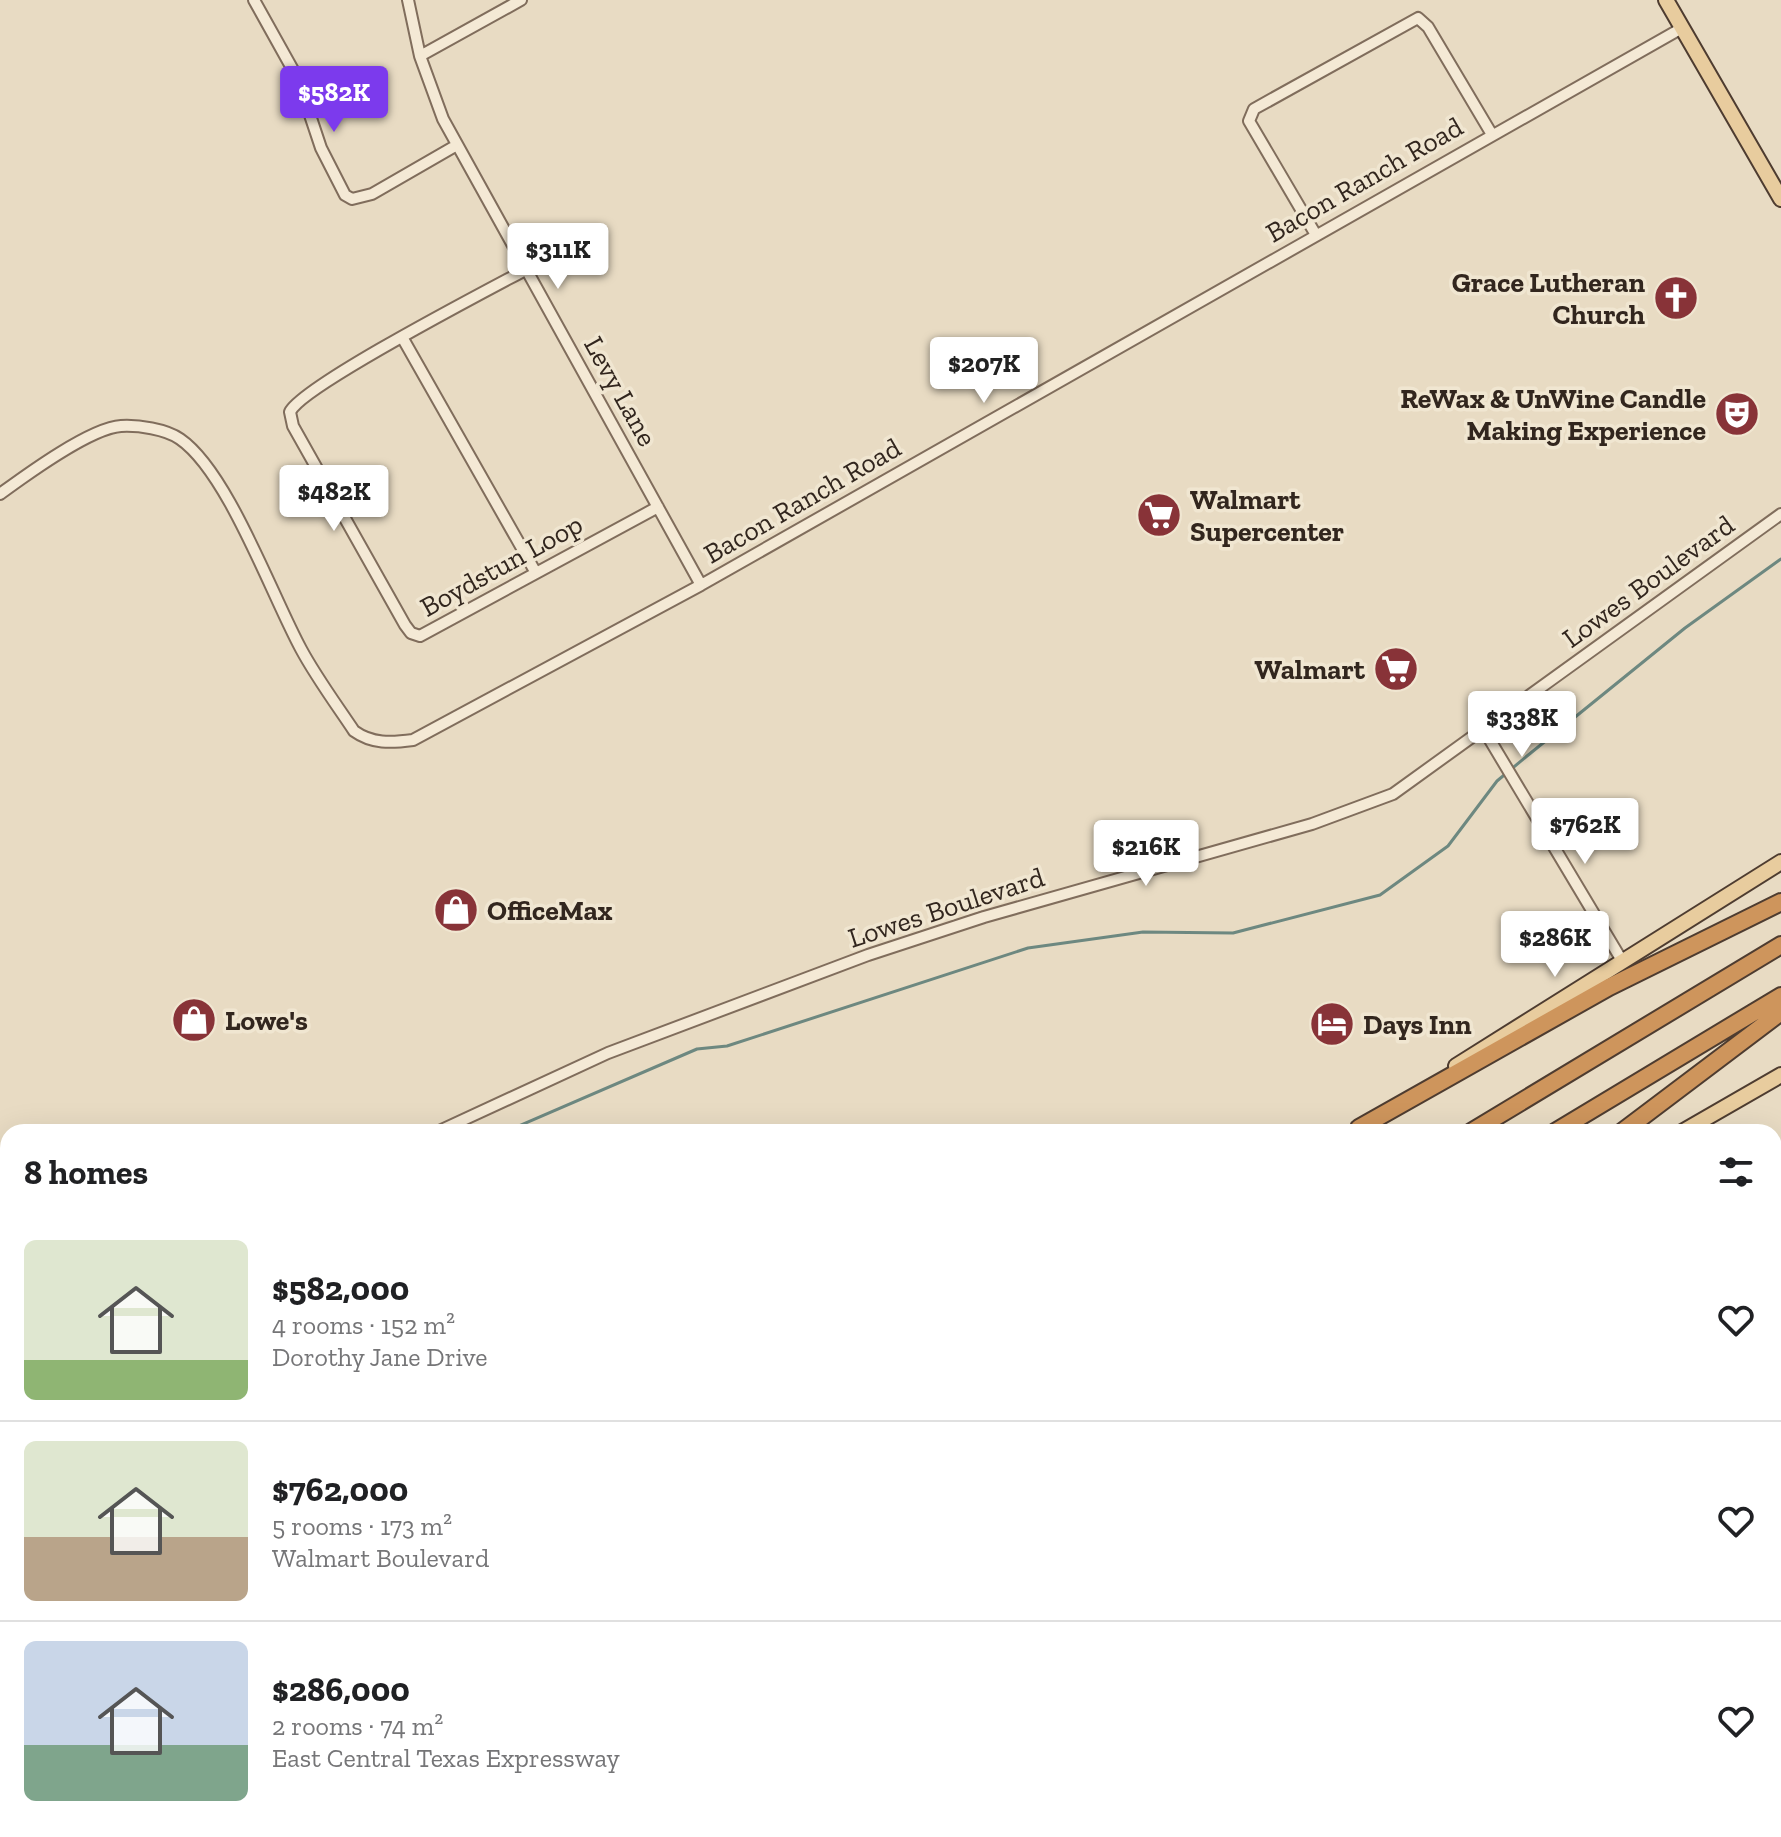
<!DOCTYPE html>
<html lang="en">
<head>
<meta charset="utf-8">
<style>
	body { margin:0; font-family:"Zilla Slab",serif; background:#f2f2f2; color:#202124; height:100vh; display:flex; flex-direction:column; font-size:30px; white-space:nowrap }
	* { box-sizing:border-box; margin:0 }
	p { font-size:26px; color:#757577 }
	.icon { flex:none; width:44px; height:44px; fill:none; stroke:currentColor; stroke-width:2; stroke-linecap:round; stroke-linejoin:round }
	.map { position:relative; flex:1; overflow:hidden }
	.sheet { position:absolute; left:0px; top:1124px; width:1782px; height:714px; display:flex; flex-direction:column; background:#fff; border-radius:24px 24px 0 0; box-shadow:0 8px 32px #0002 }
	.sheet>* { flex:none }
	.price { position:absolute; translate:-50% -68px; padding:0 18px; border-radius:8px; background:#fff; color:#222; font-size:26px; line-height:52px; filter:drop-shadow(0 2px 4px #0008) }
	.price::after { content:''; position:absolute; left:50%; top:48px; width:24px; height:18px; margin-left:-12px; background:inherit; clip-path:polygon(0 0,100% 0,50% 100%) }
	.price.active { background:#7c3aed; color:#fff }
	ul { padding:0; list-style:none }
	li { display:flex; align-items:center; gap:24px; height:200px; padding:0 24px }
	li+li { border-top:2px solid #e0e0e0 }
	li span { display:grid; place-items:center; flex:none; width:224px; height:160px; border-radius:12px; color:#555 }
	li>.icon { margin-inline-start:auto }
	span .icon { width:96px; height:96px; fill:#fffc; stroke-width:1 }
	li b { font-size:34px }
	h2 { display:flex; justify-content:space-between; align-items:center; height:96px; padding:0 24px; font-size:34px }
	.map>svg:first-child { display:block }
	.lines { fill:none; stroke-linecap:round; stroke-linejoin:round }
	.stream { stroke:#6d8880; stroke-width:3 }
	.minor-casing { stroke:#806d5c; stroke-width:14 }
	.major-casing { stroke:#4e3c30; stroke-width:18 }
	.highway-casing { stroke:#4e3c30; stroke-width:20 }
	.minor { stroke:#f4e9d5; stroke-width:10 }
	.major { stroke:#e8cc9e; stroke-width:14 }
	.highway { stroke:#ce955c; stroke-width:16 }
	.labels { text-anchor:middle; stroke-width:7; stroke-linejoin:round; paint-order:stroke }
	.street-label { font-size:28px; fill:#32261e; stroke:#f0e6d1 }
	.poi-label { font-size:28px; font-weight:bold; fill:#32261e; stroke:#f0e6d1; text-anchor:start }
</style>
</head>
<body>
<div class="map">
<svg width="1781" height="1837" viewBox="0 0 1781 1837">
	<rect width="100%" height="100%" fill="#e8dbc3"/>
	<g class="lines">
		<path class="stream" d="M505,1132L697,1049L727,1046L1028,948L1143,932L1233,933L1380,895L1448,846L1497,781L1527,756L1685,628L1781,559
			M0,1700L8,1687"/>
		<g class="minor-casing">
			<path id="minor" d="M254,0L298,79L321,148L345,195L352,199L372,194L457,145
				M408,0L420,56L443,119L701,585
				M420,56L521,0
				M1316,235L1249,121L1254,109L1418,18L1428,27L1491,133
				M527,269C490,289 302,386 290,412L293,426L405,625L411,633L420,636L658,507
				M402,337L536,573
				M0,494C26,475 90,428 121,426C138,425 166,429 180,439C228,472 272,596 301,649C316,677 336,704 354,731C372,744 391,743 413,740L701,585L1682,28
				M1484,730L1621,959
				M437,1132L608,1053L868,955L984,917L1312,824L1393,794L1781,514
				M1774,1238L1781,1234
				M1774,1305L1781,1318
				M1774,1576L1781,1588
				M1774,1646L1781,1642
				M1774,1811L1781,1807
				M697,1837L702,1830
				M905,1837L909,1830
				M923,1837L928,1830
				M1124,1837L1128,1830
				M1431,1837L1443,1830
				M1726,1837L1739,1830"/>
		</g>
		<g class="major-casing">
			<path id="major" d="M1666,0L1781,199
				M1456,1066L1781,862
				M1682,1132L1781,1075
				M0,1213L8,1224
				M0,1735L8,1732
				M641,1830L650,1837
				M315,1837L334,1830"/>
		</g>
		<g class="highway-casing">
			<path id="highway" d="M1359,1128L1609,987L1781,902
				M1471,1132L1781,945
				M1555,1132L1781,996
				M1622,1132L1781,1012
				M0,1808L8,1806
				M57,1837L78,1830"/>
		</g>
		<use href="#minor" class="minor"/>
		<use href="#major" class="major"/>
		<use href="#highway" class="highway"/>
	</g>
	<defs>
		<g id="church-disc" transform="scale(2.3)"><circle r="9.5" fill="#883338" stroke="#f0e6d1"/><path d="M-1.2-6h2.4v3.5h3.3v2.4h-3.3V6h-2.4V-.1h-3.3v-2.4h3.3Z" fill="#fff"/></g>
		<g id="theatre-disc" transform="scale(2.3)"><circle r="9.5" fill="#883338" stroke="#f0e6d1"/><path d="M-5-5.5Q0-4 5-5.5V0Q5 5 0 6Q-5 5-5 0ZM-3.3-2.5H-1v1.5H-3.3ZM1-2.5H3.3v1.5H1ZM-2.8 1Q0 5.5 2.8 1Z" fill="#fff"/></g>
		<g id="supermarket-disc" transform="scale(2.3)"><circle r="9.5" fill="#883338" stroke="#f0e6d1"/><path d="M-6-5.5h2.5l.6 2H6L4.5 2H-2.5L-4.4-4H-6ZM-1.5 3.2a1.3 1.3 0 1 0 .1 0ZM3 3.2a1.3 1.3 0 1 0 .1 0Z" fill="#fff"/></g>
		<g id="shop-disc" transform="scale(2.3)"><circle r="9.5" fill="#883338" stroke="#f0e6d1"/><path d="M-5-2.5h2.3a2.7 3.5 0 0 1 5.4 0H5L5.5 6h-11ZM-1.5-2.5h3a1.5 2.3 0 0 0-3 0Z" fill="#fff"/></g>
		<g id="hotel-disc" transform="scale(2.3)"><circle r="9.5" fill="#883338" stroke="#f0e6d1"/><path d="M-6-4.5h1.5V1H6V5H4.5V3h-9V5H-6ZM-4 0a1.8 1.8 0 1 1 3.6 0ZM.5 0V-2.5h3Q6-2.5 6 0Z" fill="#fff"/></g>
	</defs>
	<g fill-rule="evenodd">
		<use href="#church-disc" x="1676" y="298"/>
		<use href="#theatre-disc" x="1737" y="414"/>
		<use href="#supermarket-disc" x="1159" y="515"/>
		<use href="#supermarket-disc" x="1396" y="669"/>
		<use href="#shop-disc" x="456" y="910"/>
		<use href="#shop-disc" x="194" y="1020"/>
		<use href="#hotel-disc" x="1332" y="1024"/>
	</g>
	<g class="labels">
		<g class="street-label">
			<text transform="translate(1364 179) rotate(-30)" y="10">Bacon Ranch Road</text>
			<text transform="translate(621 391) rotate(61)" y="10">Levy Lane</text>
			<text transform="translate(802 500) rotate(-30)" y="10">Bacon Ranch Road</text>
			<text transform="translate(501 565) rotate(-29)" y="10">Boydstun Loop</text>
			<text transform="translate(1648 581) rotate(-36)" y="10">Lowes Boulevard</text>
			<text transform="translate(946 907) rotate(-18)" y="10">Lowes Boulevard</text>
		</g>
		<g class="poi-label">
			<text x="1645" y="292" text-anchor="end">Grace Lutheran<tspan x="1645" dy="32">Church</tspan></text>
			<text x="1706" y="408" text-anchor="end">ReWax &amp; UnWine Candle<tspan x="1706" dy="32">Making Experience</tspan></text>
			<text x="1190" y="509">Walmart<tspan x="1190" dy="32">Supercenter</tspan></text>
			<text x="1365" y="679" text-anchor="end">Walmart</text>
			<text x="487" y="920">OfficeMax</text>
			<text x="225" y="1030">Lowe's</text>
			<text x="1363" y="1034">Days Inn</text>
		</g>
	</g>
</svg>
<b class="price active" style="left:334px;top:134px">$582K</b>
<b class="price" style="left:558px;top:291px">$311K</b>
<b class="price" style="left:984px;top:405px">$207K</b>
<b class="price" style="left:334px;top:533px">$482K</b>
<b class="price" style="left:1522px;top:759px">$338K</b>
<b class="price" style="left:1585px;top:866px">$762K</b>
<b class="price" style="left:1146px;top:888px">$216K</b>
<b class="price" style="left:1555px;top:979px">$286K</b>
<section class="sheet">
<h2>8 homes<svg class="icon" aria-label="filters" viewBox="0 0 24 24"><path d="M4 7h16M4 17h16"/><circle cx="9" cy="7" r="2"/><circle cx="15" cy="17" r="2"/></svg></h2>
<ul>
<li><span style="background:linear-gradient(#dfe7d0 75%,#8fb573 0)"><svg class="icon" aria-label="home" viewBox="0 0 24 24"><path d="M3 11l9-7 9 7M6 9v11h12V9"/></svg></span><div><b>$582,000</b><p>4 rooms · 152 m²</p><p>Dorothy Jane Drive</p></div><svg class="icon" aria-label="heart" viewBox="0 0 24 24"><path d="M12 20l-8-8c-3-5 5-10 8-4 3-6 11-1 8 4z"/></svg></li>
<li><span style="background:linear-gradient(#dfe7d0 60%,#b9a48a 0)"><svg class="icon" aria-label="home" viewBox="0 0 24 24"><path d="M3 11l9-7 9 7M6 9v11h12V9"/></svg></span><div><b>$762,000</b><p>5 rooms · 173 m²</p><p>Walmart Boulevard</p></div><svg class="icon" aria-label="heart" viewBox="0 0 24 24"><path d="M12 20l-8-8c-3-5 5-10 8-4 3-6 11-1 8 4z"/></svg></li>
<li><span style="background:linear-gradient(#c9d6e8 65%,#7fa58c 0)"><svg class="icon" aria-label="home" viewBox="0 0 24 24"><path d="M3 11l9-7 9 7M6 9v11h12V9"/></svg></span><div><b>$286,000</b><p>2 rooms · 74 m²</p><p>East Central Texas Expressway</p></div><svg class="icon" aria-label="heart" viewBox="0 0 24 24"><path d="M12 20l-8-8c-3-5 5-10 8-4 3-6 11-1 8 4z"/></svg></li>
</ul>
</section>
</div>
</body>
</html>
